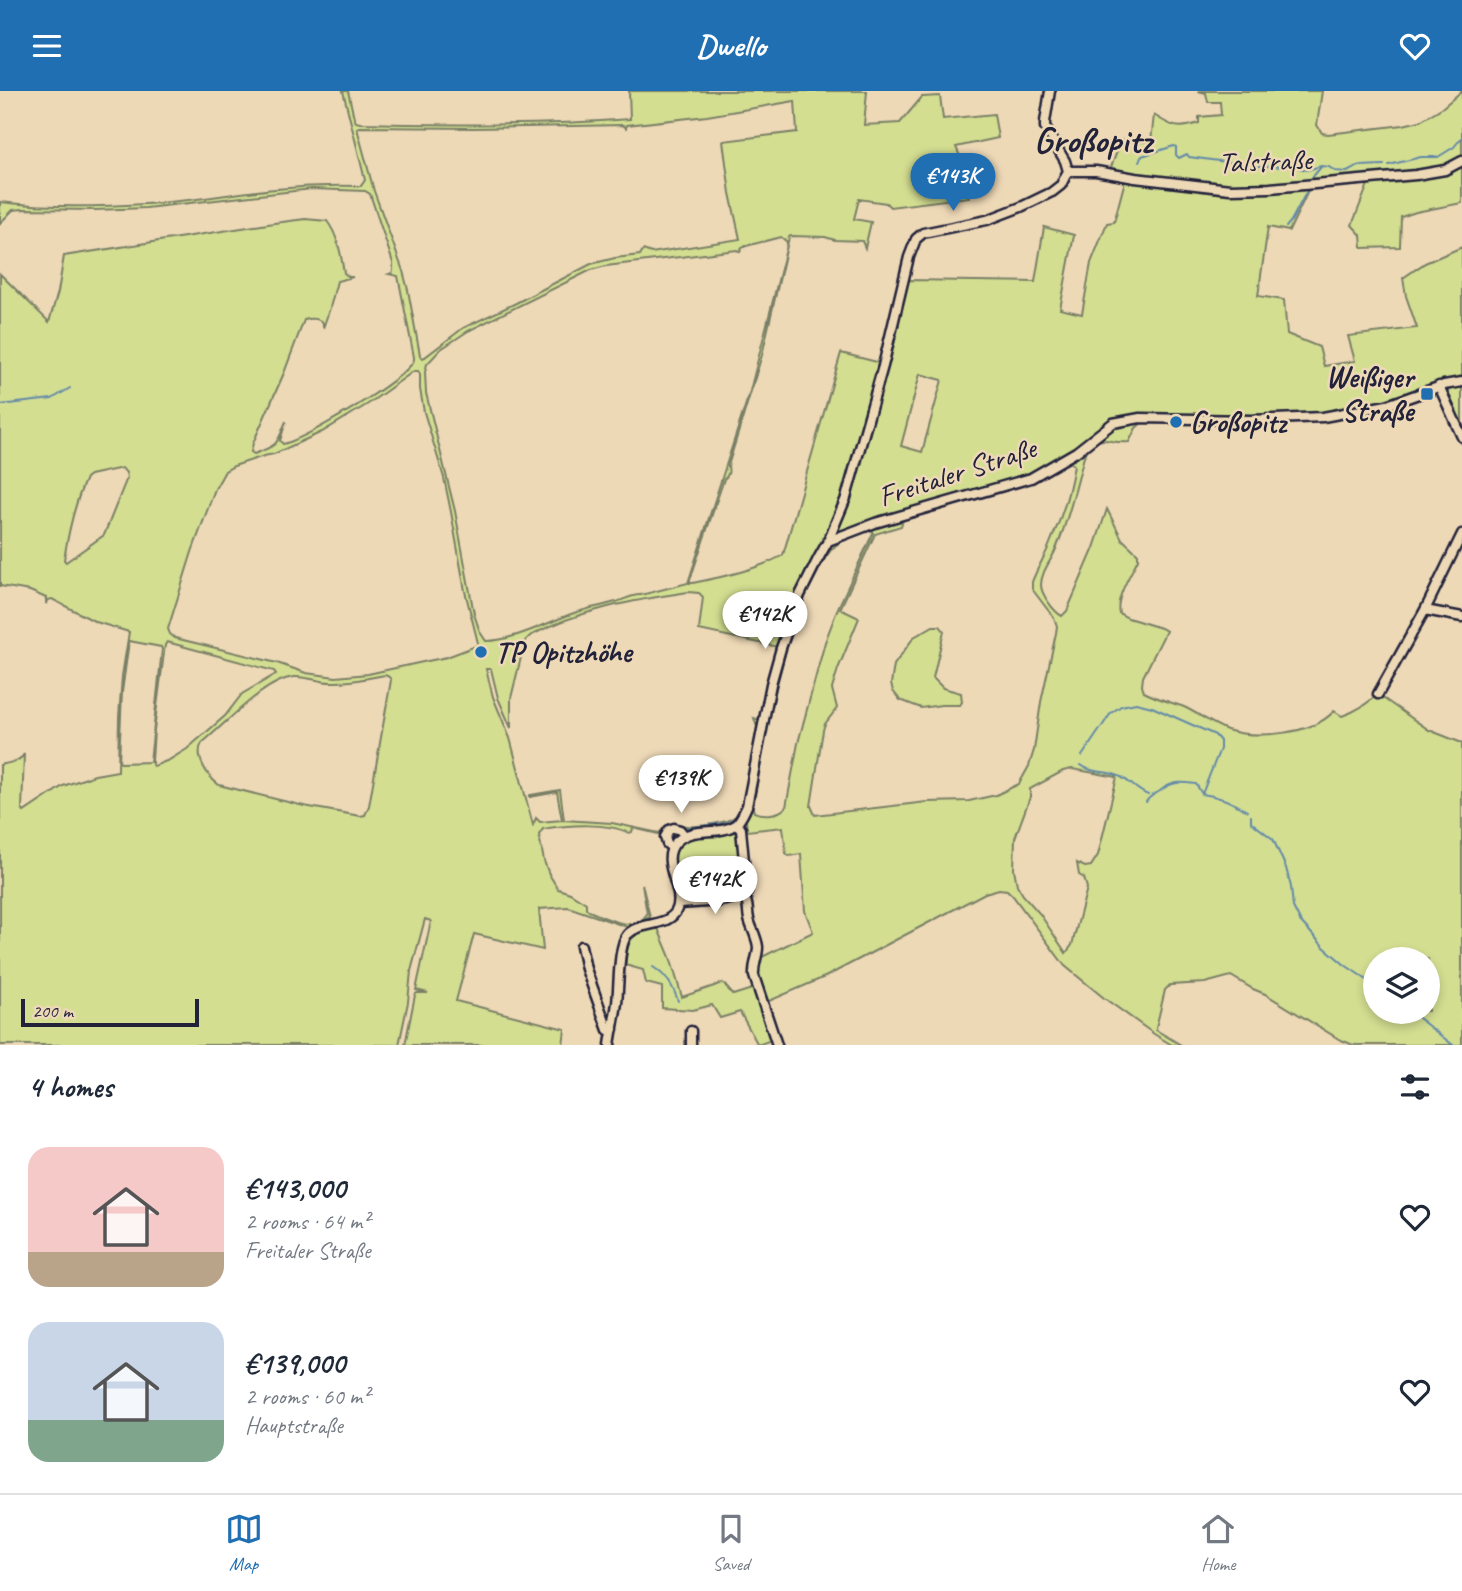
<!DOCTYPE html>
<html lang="en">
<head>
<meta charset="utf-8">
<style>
	body { margin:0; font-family:Caveat,sans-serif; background:#f6f6f7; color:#1f2937; height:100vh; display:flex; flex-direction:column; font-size:26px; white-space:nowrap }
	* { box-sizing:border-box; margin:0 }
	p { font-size:23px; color:#747a83 }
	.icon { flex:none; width:38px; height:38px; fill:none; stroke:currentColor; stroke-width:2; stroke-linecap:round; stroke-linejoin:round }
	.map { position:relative; height:954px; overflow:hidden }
	.details { display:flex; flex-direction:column; background:#fff; flex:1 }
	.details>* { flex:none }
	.buttons { position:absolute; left:1363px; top:856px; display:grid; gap:14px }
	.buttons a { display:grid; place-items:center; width:77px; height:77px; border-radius:50%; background:#fff; box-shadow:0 4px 10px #0003; font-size:35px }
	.scale { position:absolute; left:21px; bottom:18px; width:178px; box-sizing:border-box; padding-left:7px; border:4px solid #22223b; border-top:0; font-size:19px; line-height:24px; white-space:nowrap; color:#22223b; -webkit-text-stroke:5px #eed9b7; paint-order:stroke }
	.price { position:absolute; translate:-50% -60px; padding:0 16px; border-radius:24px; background:#fff; color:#222; font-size:23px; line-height:46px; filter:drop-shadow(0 2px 4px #0008) }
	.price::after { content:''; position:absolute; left:50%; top:42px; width:21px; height:16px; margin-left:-10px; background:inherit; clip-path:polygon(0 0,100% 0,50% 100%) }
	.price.on { background:#1f6fb2; color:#fff }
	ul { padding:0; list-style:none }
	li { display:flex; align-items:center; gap:21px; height:175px; padding:0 28px }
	li span { display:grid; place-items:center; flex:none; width:196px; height:140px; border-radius:21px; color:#555 }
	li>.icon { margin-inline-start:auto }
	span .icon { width:84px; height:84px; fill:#fffc; stroke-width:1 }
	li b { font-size:30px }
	h2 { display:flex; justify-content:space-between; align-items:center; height:84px; padding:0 28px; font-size:30px }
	header { display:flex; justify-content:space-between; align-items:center; height:91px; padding:0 28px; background:#1f6fb2; color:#fff; font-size:32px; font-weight:700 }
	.menu { display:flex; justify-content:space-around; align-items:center; height:98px; border-top:2px solid #e0e1e3; background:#fff; font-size:19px; color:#747a83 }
	.menu a { display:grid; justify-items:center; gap:4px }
	.menu .on { color:#1f6fb2 }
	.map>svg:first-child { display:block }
	.green { fill:#d3de91; stroke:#7a8066; stroke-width:2; fill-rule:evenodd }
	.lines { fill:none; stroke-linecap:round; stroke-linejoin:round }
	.stream { stroke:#658aa9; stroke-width:2 }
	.minor-casing { stroke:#22223b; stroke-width:13 }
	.minor { stroke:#eed9b7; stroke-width:8 }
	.poi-dot { fill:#1f6fb2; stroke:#eed9b7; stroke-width:2.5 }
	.labels { text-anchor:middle; stroke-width:5; stroke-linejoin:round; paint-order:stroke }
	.street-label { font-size:30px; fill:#22223b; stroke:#eed9b7 }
	.poi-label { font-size:30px; font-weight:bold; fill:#22223b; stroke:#eed9b7; text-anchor:start }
	.district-label { font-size:37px; font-weight:bold; fill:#22223b; stroke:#eed9b7 }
</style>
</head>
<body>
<header><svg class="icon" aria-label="menu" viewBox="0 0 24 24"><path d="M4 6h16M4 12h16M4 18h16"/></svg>Dwello<svg class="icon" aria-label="heart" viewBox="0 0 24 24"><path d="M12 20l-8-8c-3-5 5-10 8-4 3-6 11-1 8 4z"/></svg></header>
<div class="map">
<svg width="1462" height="954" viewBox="0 0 1462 954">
	<rect width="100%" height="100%" fill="#eed9b7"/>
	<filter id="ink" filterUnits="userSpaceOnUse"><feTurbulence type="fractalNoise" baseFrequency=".0143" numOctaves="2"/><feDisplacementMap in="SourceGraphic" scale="14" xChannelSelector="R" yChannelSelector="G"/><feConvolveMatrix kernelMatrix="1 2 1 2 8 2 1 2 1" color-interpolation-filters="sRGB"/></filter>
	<g filter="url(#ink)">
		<path class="green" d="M343,0H348L354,27L356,31L360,32C450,34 540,35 630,28L629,0H867L864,34L900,32L922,6L940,5L943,28L994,23L998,47L956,56C964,72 966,88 969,106L890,116L886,112L859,108L854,128L871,131L865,157L862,150L835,149L825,146L791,145L789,146L762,264L728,375C729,381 729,384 724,388L690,489V492H693C722,486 757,479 783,464L841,262L889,274L899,234L896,231L907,189L1035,191L1044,136L1074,144L1060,218L1082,223L1091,172L1107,132L1114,131L1127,82L1110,79L1121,49L1151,51L1154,24C1172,36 1178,39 1199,32V26L1221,24L1220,11H1208L1206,2L1198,0H1322L1317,34L1322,42L1328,43L1403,34L1420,30L1443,16L1462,0V112L1416,121L1401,126L1400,156L1362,157L1361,144L1352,134L1369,91L1310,96L1289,140L1268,136L1258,205L1284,209L1287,243L1319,256L1324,275L1355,270L1348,245L1417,237L1406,205L1403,187L1425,172L1462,156V353L1438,305L1431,303L1389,317L1335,329L1252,333L1143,331L1136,337L1129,351C1107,354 1103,339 1085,362C1076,395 1069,428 1056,458C1051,470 1041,481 1041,494C1041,503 1054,521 1062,525L1067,520L1094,457L1107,418L1122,448L1138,463V468C1131,483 1115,507 1119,522L1128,527L1161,537L1166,540L1143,586L1142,595L1144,601C1157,608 1171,611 1184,616C1199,623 1212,633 1227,639C1255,648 1313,644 1334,620L1342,625C1356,620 1367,614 1377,603L1429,639L1462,652V954H1353L1339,948L1265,903L1253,898L1231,885L1205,892L1170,894L1165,899L1156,937V939L1181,954H1172L1154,943L1104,907L1065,875L1013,805L1007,799L999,798L985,802L827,885L767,911L757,879L758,868L813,841L805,820L801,763L789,765L786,762L783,736L747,740L746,729L750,722L744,718L737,728L727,734L688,741L679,735H669L662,744L633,737L632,741L629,742C607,731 567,734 543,738L539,744L544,770L549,783L558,798L570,802L586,812V817L589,820C607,827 633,843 647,823L642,793L650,826L627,836L568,816L539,818L543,859L474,843L456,910L565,938L563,954H405L415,904L417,902H428L416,899L431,830L425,828L411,880L408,911L399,954H0V674C8,672 20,671 24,663L22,718L24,721L63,695L95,684L118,680L119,626L122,585L129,541L96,531L52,508L48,509L46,513V507L30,500L0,495V183L49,231L58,201L64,165L274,132L305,128L327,130C338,144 341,164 344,182L349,186H353L337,190L330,217L323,237V232C319,227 310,227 304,229L284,282L253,352L251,361L254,363C278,354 277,354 286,330L280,350L283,353C303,350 403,289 413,271C414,270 414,268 414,266L399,190L398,185L389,183L392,182L393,179V172L370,103L365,100L312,98L146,117L95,119L23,118L13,119L0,132V111C47,117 96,116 144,113C188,111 232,102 276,98C304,95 332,94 361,95L365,89ZM795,10L797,41L723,50L730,102L740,148L651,162L643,159L640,164L615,167L591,173L516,212L463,237L425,266L422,267L420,264L408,199L403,180L374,100L357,37L360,36L475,37L623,34L626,37L627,34L707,25ZM781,146L787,151L786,158L750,300L688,492L641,504C633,503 624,509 616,511C602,515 588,517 574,522C548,531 513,550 486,550L480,541L474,523L455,420L426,302L425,281L427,273L441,258L468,240L591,179L606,175L737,159L740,161L742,157L746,155ZM414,280H418L420,283V298L424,321L444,387L451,421L465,500L478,552L476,555L447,566L423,571L368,583L336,586L306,582L277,572L175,547L170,543L168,538L192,461L215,398L225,380L234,375L264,365L274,363L322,341L368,313ZM920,283L942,289L922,361L901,355ZM1069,371L1074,374C1070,399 1062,426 1051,450C1046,464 1037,477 1032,491V498L1054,527L1057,535L1056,542L1041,611L1034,659L1029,675L1019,693L996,704L969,710L927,711L815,724L811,715L823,639L825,633L837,617L832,598L838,578L859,527L840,518L875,443L901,435L903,429L907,426L1030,391ZM122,377L126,382L127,387L104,444L66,471L64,469C68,442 75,412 86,387L90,384ZM873,438V442L838,517L825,551L798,652L786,716C779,724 764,725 754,721L753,717C759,681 765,646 773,610C784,566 792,529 814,488C820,477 825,464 834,456C844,447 860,442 873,438ZM688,501L699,502L703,506L699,539L778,556L760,629L754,627L757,636C754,653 747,715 736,725C728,732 699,736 688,735C674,734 670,730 659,742L612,732L564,729L560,699L530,704V706L557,701L562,729L540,731L536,727L533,734L510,647L493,606L486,578H491L498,607L511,637V607L525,550L530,545C578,519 635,509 688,501ZM129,550L161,556L162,558L150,671L121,672L119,671L122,601ZM167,551L274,580L276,583L242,603L225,625L187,658L169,669L154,675L152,674V670L154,639L165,554ZM385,584L389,586L391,589L369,715L365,724L360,725L304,715L219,694C208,686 194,666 202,652C227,632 263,590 294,586C306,585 319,591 331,591C349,592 367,587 385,584ZM1072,678L1117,686L1098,764L1091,775L1085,776L1077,772L1079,784L1084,787L1087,797L1072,854L1066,862L1040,823L1023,804L1017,794L1014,778L1015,747L1030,706V698L1063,680ZM1376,868H1428V920H1376Z
			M933,535H940L944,540L933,587L943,597L961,602L962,611L960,614H941L921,617L900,609L893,600L891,593L894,574L914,546Z
			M733,741L736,742L740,763L737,765L714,768L715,787H712L713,805L686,808L681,806C679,795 674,783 674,772C673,742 711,742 733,741Z
			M657,835L670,866L682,906L723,892L733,904L755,897L771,949L758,954L740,921L720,927L712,914L693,919L662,917V896L646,892L643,879L625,874C628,845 630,845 657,835Z"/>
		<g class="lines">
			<path class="stream" d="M1139,70L1142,65L1174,55L1176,56V64L1179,67L1187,63L1189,66L1256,75L1294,76L1307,79L1321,75L1329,76L1335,80L1347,81L1359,75L1384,74
				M1389,74L1421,66H1438L1454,56L1462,46
				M1310,89L1321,76
				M1286,136L1291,130L1308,98
				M0,314L52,308L70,297
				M1082,665L1111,622L1121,615L1136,612L1152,616L1215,644L1220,650V658L1202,703
				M1081,674C1092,683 1107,679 1119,685C1130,690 1137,700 1148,704
				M750,679L753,663
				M1146,711C1150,704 1154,704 1160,700C1172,690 1180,691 1196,693L1202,703C1219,705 1233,711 1247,720
				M1251,725V731L1273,748L1286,777L1291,796L1293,816L1300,830L1324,856L1345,874L1376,895
				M686,737L726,732L738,725
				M653,876C667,885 673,895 678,910
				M1409,920L1453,954"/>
			<g class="minor-casing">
				<path id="minor" d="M1050,0L1045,31V36L1065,70L1068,80
					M1068,80H1096L1135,87L1230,98L1270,97L1416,84L1445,79L1462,70
					M1439,295L1462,346
					M828,450L875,432L1031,387L1076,361L1113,332L1140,327L1251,329L1323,326L1387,314L1444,294L1462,291
					M1425,519L1462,526
					M1378,603L1425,519L1462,443
					M737,733L741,738L747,802L744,805
					M672,757L667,753L665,746L669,739L674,737L680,739L684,744
					M744,805C749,813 747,819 749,828C751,837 757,846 758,856C758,866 753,873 754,885L777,954
					M679,813L721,810L744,805
					M581,855L586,878L608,939L613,938
					M691,940V954
					M610,954C612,940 615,926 617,912C619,896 618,855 627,844C638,830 670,837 677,818C685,797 658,771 676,751C692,734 720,746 736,733C741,729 744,721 747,715L771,593L781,557L800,504L818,468L828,450L846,407L883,275L909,166L916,148L923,142L987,129L1021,116L1052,101L1061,94L1068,80"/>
			</g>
			<use href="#minor" class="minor"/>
		</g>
	</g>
	<g class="poi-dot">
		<rect x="1420" y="296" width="14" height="14" rx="3.5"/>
		<circle cx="1176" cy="331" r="7"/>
		<circle cx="481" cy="561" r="7"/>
	</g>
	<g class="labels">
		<g class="street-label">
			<text transform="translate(1265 70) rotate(-2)" y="10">Talstraße</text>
			<text transform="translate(957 381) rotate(-18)" y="10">Freitaler Straße</text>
		</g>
		<g class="poi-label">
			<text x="1413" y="296" text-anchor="end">Weißiger<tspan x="1413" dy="34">Straße</tspan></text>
			<text x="1190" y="341">Großopitz</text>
			<text x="495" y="571">TP Opitzhöhe</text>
		</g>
		<g class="district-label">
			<text x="1093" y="61">Großopitz</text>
		</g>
	</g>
</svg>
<div class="buttons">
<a><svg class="icon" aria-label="layers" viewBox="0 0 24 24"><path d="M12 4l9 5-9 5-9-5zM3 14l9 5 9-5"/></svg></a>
</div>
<div class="scale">200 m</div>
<b class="price on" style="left:953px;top:122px">€143K</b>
<b class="price" style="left:765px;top:560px">€142K</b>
<b class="price" style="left:681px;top:724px">€139K</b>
<b class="price" style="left:715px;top:825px">€142K</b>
</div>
<section class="details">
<h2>4 homes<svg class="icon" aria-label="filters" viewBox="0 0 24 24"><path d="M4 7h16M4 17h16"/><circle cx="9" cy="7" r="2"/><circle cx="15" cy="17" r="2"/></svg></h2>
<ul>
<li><span style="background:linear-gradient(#f6c9c9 75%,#b9a48a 0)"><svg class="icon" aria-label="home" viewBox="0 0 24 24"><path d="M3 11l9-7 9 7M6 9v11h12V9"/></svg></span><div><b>€143,000</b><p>2 rooms · 64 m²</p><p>Freitaler Straße</p></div><svg class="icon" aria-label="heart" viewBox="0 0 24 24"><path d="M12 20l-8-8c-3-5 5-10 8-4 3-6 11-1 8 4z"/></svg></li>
<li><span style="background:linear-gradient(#c9d6e8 70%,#7fa58c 0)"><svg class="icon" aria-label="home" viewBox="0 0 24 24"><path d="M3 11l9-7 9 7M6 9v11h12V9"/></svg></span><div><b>€139,000</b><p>2 rooms · 60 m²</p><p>Hauptstraße</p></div><svg class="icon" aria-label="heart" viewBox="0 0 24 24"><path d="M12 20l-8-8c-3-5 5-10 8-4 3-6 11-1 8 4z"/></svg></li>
</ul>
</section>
<nav class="menu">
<a class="on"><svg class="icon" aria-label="map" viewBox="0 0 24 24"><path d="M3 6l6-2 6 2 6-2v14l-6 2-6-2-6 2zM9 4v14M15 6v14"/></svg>Map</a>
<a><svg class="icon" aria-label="saved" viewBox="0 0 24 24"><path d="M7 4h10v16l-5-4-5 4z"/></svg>Saved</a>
<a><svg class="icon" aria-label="home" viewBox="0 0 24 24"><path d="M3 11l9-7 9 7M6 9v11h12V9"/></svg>Home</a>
</nav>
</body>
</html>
